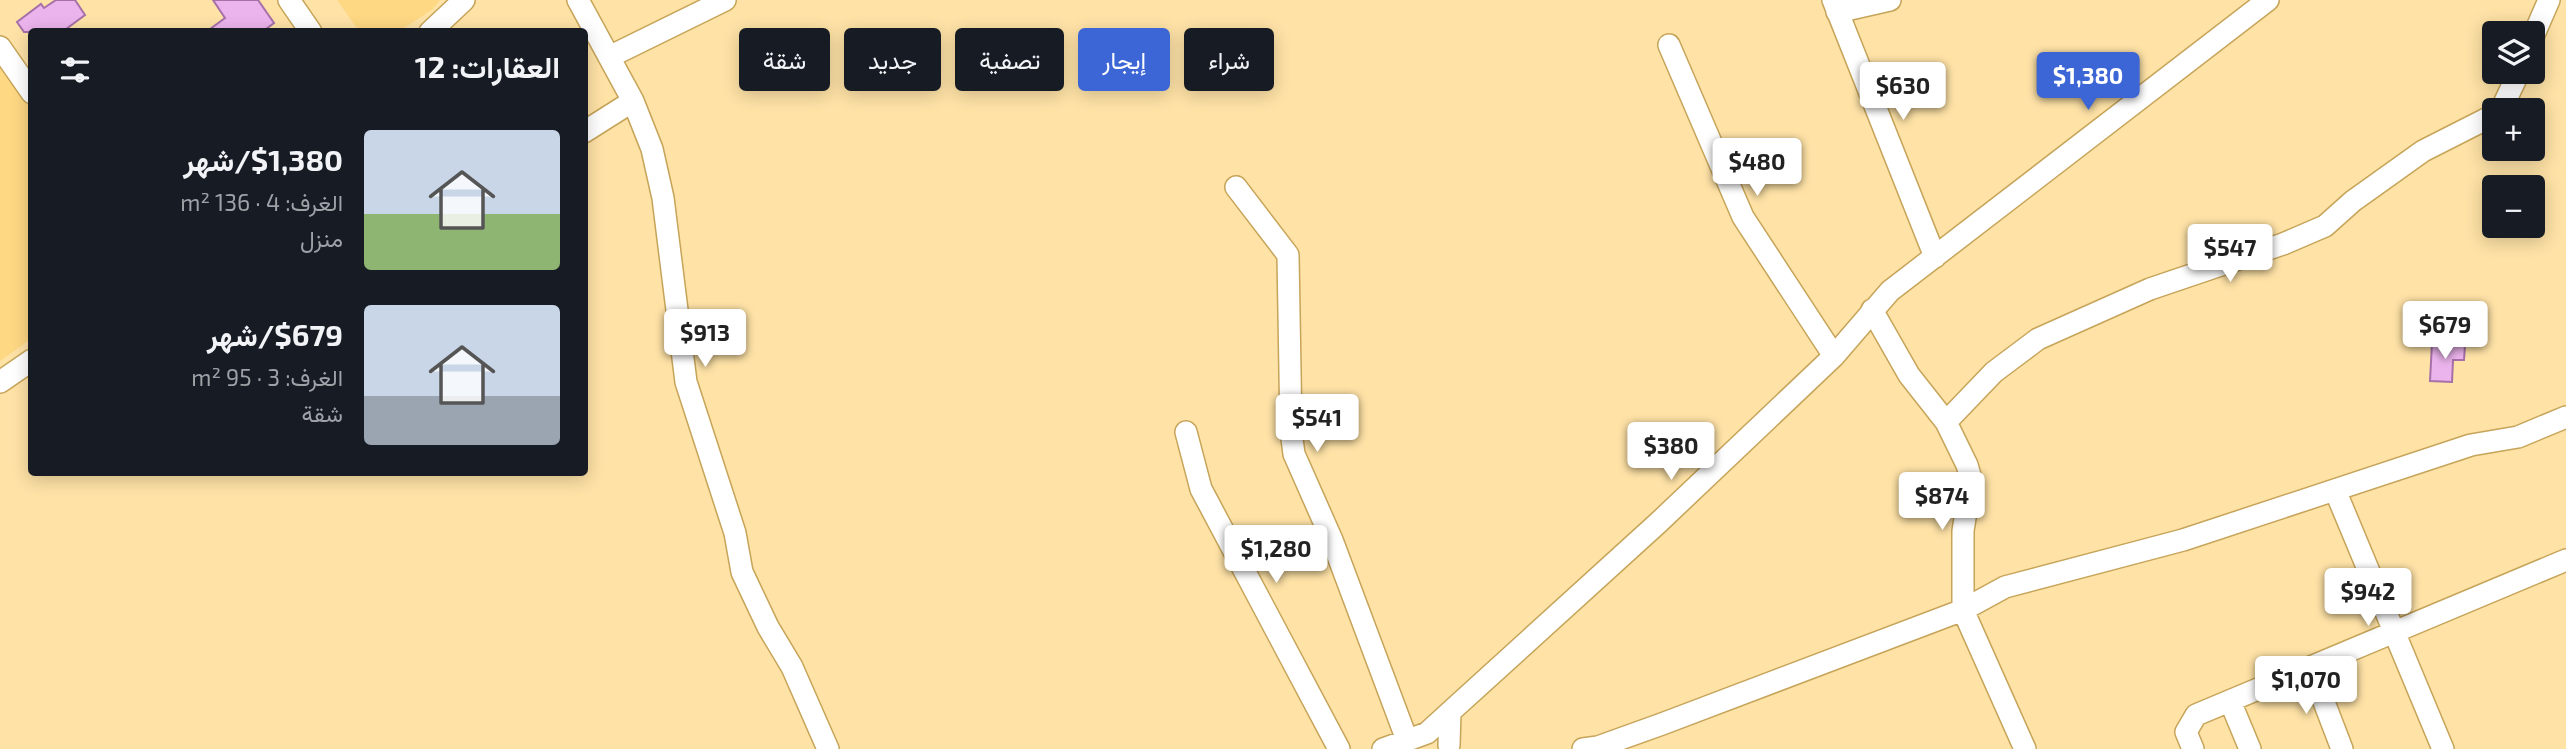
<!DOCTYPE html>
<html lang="ar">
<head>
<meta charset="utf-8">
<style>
	body { margin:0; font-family:"Exo 2",Vazirmatn,sans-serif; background:#242831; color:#f1f3f6; direction:rtl; height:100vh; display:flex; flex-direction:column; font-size:26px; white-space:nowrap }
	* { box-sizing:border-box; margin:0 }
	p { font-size:23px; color:#9ea1a6 }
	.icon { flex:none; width:38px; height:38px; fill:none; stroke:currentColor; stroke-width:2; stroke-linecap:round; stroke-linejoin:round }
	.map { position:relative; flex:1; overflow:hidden; direction:ltr }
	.details { position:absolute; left:28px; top:28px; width:560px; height:448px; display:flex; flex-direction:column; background:#171b24; border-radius:7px; box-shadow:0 4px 18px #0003; direction:rtl }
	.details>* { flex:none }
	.hud { position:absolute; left:609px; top:28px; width:665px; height:63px; direction:rtl; display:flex; gap:14px }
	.controls { position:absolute; left:2482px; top:21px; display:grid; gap:14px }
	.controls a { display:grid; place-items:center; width:63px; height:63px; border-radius:7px; background:#171b24; box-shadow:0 4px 18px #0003; font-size:35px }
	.price { position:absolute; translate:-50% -60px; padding:0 16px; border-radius:7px; background:#fff; color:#222; font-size:23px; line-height:46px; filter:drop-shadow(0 2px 4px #0008) }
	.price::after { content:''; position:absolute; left:50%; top:42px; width:21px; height:16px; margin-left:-10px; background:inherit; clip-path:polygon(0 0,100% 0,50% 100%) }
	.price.active { background:#3c65d6; color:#fff }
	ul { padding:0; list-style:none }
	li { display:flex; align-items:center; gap:21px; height:175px; padding:0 28px }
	li span { display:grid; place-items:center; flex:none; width:196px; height:140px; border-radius:7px; color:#555 }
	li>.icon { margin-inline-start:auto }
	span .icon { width:84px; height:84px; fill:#fffc; stroke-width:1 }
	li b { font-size:30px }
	h2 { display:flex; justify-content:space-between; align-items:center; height:84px; padding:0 28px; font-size:30px }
	.pill { padding:0 24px; border-radius:7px; background:#171b24; box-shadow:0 4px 18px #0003; font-size:24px; line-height:63px }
	.pill.active { background:#3c65d6; color:#fff }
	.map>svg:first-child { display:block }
	.built { fill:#fed883 }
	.building { fill:#ecb4ed; stroke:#a670a8; stroke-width:2 }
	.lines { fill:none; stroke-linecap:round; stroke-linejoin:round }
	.minor-casing { stroke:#c6a459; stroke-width:24 }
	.minor { stroke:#fff; stroke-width:21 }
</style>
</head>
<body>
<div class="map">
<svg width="2566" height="749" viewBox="0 0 2566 749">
	<rect width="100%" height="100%" fill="#fee2a6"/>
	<path class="built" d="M337,0H440L433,9L398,32L359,31Z
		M0,60L32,105L31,339L0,361Z"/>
	<path class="building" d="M56,0H75L85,15L62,32H24L17,22L41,4L44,8Z
		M213,0H258L274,23L262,32H206L225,18Z
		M2432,343L2465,345L2464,360H2453L2452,382L2430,381Z"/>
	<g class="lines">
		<g class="minor-casing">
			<path id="minor" d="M289,0L311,32
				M578,0L633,101L652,149L663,198L686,382L735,533L742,572L768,627L792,667L828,749
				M1833,0L1935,257
				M1837,12L1890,0
				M430,32L464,0
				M2532,39L2549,0
				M1669,45L1743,217L1834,356
				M0,47L32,93
				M609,57L725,0
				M2501,110L2519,72
				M584,132L633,101
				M1236,187L1288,255L1291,431L1294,454L1332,540L1407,740
				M1872,310L1909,375L1946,422L1967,465L1971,479L1963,531V610L2025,749
				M0,382L32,360
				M1946,422L1994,372L2038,339L2150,289L2283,244L2325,226L2353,201L2423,151L2494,115
				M1186,432L1201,489L1339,749
				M2335,490L2443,749
				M2311,668L2342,749
				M2230,701L2250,749
				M1449,745L1450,712
				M1383,749L1427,733L1450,712L1658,523L1834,356L1890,291L2268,0
				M1583,749L1598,747L1662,724L1963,610L2005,587L2183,540L2471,445L2518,437L2566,417
				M2193,749L2186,732L2196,715L2566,560"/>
		</g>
		<use href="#minor" class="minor"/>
	</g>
</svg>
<div class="controls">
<a><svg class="icon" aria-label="layers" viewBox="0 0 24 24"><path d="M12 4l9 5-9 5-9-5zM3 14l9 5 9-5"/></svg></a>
<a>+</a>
<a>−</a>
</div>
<b class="price active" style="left:2088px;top:112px">$1,380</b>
<b class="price" style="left:1903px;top:122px">$630</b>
<b class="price" style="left:1757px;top:198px">$480</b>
<b class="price" style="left:2230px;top:284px">$547</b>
<b class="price" style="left:2445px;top:361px">$679</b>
<b class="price" style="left:705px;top:369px">$913</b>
<b class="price" style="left:1317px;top:454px">$541</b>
<b class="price" style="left:1671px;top:482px">$380</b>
<b class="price" style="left:1942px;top:532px">$874</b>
<b class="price" style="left:1276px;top:585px">$1,280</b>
<b class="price" style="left:2368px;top:628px">$942</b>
<b class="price" style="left:2306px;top:716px">$1,070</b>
<div class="hud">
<a class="pill">شراء</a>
<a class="pill active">إيجار</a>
<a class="pill">تصفية</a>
<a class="pill">جديد</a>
<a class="pill">شقة</a>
</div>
<section class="details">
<h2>العقارات: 12<svg class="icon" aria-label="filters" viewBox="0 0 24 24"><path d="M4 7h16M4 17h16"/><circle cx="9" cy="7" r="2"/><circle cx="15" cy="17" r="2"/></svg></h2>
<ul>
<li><span style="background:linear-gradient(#c9d6e8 60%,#8fb573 0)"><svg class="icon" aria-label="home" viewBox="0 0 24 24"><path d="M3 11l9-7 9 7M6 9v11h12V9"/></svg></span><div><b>$1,380/شهر</b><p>الغرف: 4 · 136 m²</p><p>منزل</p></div></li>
<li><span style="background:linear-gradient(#c9d6e8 65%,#9aa5b1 0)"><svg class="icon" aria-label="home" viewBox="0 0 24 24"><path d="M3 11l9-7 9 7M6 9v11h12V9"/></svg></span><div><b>$679/شهر</b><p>الغرف: 3 · 95 m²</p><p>شقة</p></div></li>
</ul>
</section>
</div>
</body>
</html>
